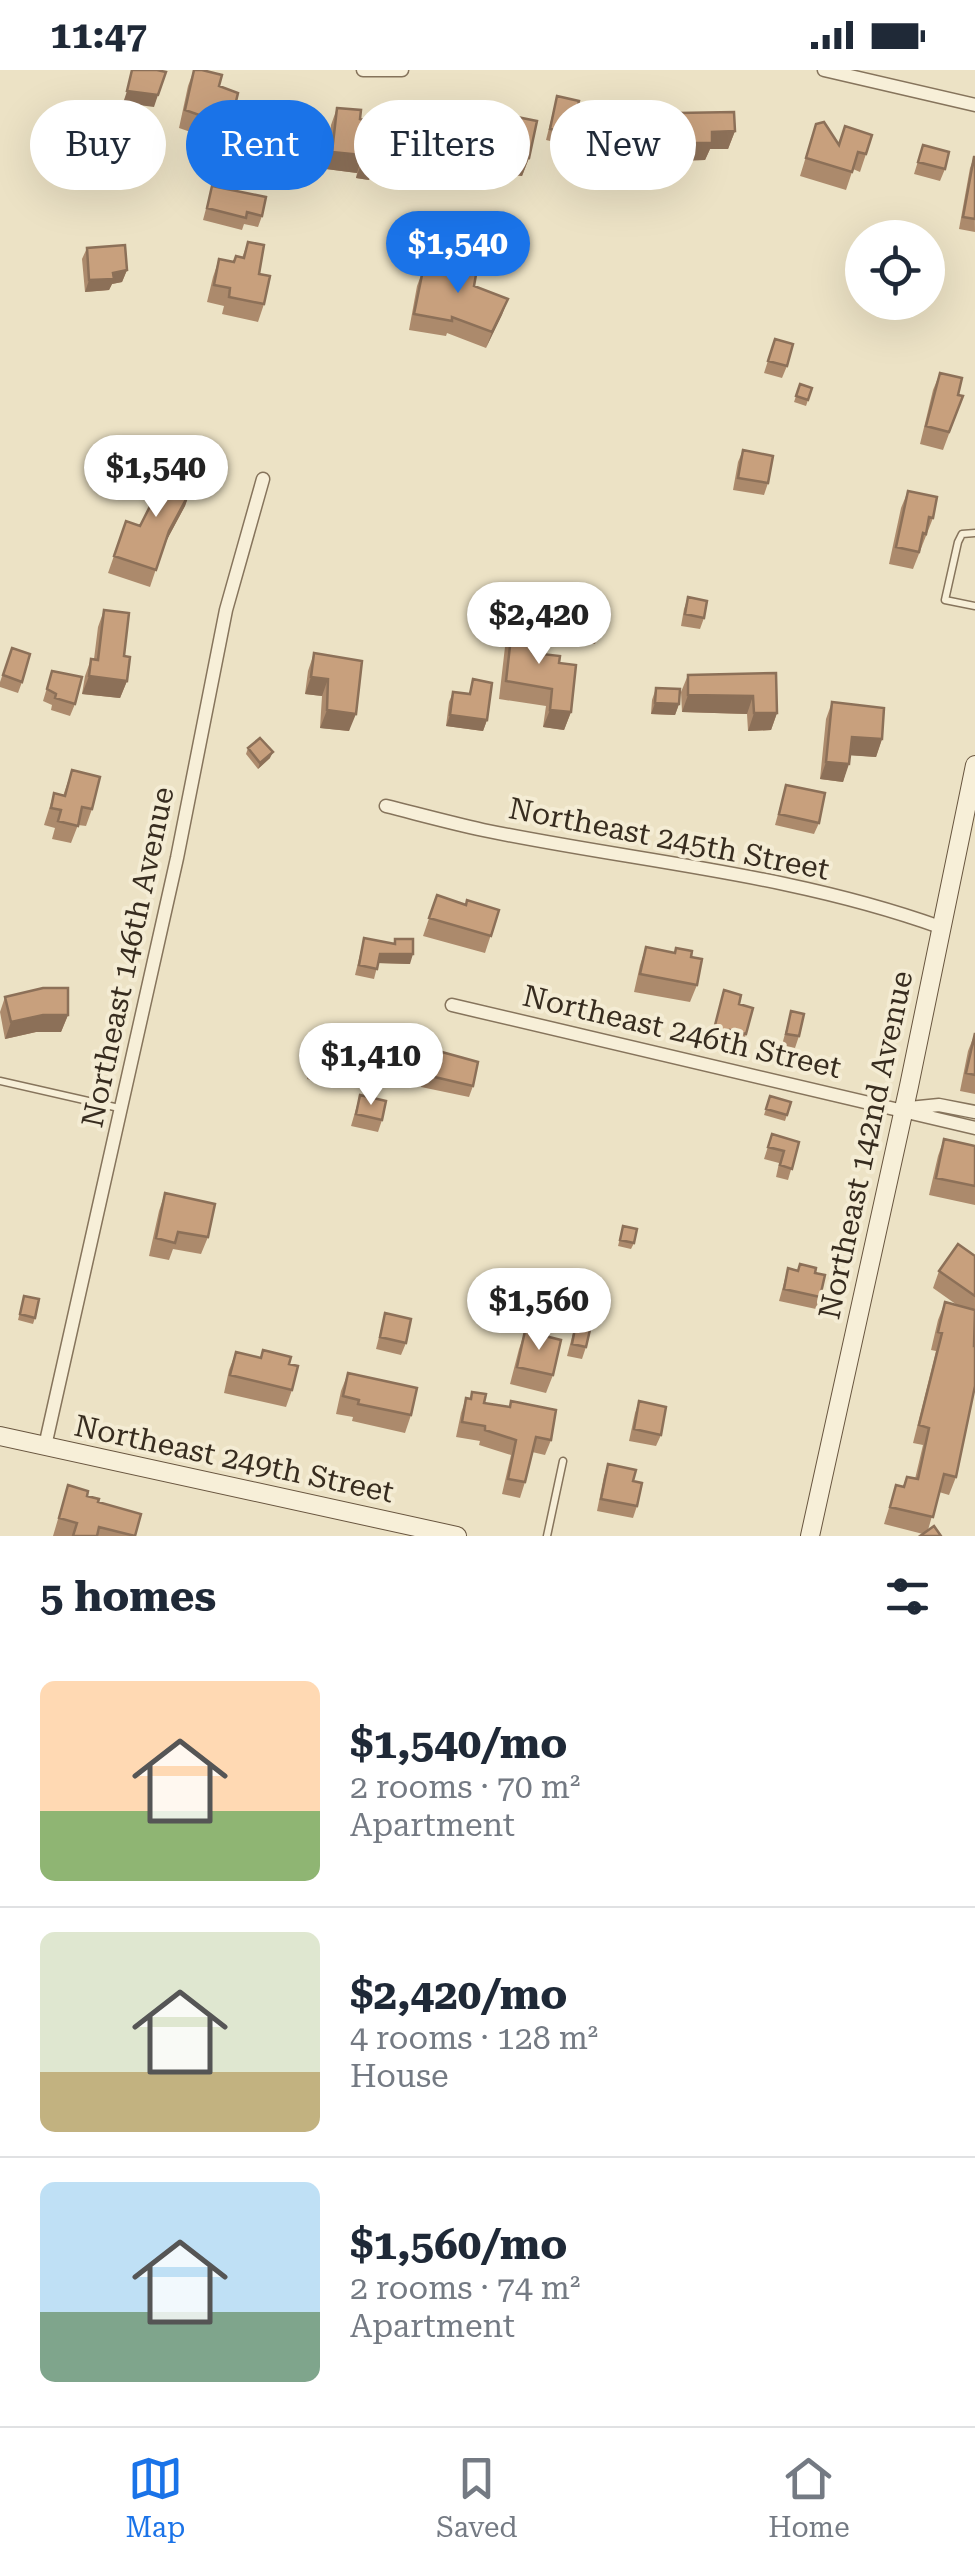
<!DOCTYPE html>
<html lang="en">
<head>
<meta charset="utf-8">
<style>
	body { margin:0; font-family:"Roboto Serif",serif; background:#f6f6f7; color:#1f2937; height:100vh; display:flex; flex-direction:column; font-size:38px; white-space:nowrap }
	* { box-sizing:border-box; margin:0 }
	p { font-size:32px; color:#747a83 }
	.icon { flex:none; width:55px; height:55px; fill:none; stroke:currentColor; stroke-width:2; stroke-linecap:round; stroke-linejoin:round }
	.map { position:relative; height:1466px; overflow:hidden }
	.details { display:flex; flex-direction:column; background:#fff; flex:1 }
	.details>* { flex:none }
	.guide { position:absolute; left:30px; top:30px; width:915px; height:90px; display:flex; gap:20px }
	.buttons { position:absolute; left:845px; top:150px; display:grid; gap:20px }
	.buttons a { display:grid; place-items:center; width:100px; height:100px; border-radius:50%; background:#fff; box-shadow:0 10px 40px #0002; font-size:50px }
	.price { position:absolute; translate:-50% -85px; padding:0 22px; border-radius:35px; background:#fff; color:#222; font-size:32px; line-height:65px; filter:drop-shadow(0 2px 5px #0008) }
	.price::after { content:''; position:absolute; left:50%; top:60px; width:30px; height:22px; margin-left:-15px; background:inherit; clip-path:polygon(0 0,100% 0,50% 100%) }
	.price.current { background:#1a73e8; color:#fff }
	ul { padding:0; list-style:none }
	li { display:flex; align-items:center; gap:30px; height:250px; padding:0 40px }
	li+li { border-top:2px solid #e0e1e3 }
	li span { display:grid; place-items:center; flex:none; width:280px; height:200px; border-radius:15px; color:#555 }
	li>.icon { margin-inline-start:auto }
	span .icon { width:120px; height:120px; fill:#fffc; stroke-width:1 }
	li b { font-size:42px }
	h2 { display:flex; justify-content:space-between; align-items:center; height:120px; padding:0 40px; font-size:42px }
	.pill { padding:0 35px; border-radius:45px; background:#fff; box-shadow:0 10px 40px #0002; font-size:35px; line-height:90px }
	.pill.current { background:#1a73e8; color:#fff }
	.status { display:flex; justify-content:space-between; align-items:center; height:70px; padding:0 50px; background:#fff; direction:ltr }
	.status svg { height:28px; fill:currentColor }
	.tabs { display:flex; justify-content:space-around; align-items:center; height:140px; border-top:2px solid #e0e1e3; background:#fff; font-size:28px; color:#747a83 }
	.tabs a { display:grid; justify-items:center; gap:5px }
	.tabs .current { color:#1a73e8 }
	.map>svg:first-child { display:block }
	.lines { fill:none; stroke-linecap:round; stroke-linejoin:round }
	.lane-casing { stroke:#86745c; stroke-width:9 }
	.street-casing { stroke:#86745c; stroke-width:15 }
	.secondary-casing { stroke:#68553f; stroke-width:20 }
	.lane { stroke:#f7efd8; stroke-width:6 }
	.street { stroke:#f7efd8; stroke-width:12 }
	.secondary { stroke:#f7efd8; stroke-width:18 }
	.wall { fill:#ac8a6c }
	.shaded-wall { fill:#8c7058 }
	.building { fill:#c8a07d; stroke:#8c7058; stroke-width:2.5 }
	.labels { text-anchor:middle; stroke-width:8; stroke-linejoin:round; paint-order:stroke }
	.street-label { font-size:30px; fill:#372c1f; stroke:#f4ecd4 }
</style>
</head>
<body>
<div class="status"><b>11:47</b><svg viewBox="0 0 49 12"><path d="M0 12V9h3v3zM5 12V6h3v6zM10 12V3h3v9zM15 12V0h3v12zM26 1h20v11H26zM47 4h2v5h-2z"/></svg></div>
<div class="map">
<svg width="975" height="1466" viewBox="0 0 975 1466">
	<rect width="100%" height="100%" fill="#ece2c5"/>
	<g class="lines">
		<g class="lane-casing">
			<path id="lane" d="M975,463L962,464L958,472L945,530L975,536
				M0,1011L119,1038
				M547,1466L563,1391"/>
		</g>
		<g class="street-casing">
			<path id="street" d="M363,0H402
				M824,0L975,35
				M386,736C418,744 451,753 483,760C638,792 789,803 940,857
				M452,935L975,1058
				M909,1038L939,1035L975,1042
				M45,1376L177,788L226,540L263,409"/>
		</g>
		<g class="secondary-casing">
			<path id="secondary" d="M0,1366L457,1466
				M810,1466L909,1016L975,695"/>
		</g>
		<use href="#lane" class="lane"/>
		<use href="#street" class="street"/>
		<use href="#secondary" class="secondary"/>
	</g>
	<path class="wall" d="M194,0L230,56L223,73L179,58L188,16Z
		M557,26L571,63L567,75L546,70Z
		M337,38L360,49L379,85L369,110L356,108L357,103L326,99L331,55Z
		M678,43L735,61L728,79H710L705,90L672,91L671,60Z
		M489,47L514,53L529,88L522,106L475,99L482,64Z
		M284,54L297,88L278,86L280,66Z
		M816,54L838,74L845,56L866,84L860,102L853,99L846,120L800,106Z
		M923,75L945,99L940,111L914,104Z
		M974,87L975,162L959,159L970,98Z
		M212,116L262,146L258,157L244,154L242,160L203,150Z
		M248,172L259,204L264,234L258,252L222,244L224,236L207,232L213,207L219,189L233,192L236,186L242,188Z
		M87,178L127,200L122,212L112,214L109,220L85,222L82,189Z
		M447,186L471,197L474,216L508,229L486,278L447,263L446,266L409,260L417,216L423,200L441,204Z
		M775,269L787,296L782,308L764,303Z
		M940,303L958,325L963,326L943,380L920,374L933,320Z
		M800,314L812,318L806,336L794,332Z
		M743,380L768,413L764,425L733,420L738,392Z
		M189,418L185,436L164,475L150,517L108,503L126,451L140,456Z
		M908,421L933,448L913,499L889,494L901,438Z
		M688,527L704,548L700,559L681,556L684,539Z
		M104,540L124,586L127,611L120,628L82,624L85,606L91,589H94L98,557Z
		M513,550L533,583L559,593L571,642L564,660L543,657L546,636L499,629L506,568Z
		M585,551L597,568L595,574L580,572Z
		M12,578L22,612L18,623L0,617V612Z
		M314,583L362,591L349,661L320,658L322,626L305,624L308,601Z
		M52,601L75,634L70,646L51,640L52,635L43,631Z
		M776,603L777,643L771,660L748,661L747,644L682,642L681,622L688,605Z
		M473,609L487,650L483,661L446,656L449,632L453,622L469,624Z
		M656,618L679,634L675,645L651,644L652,630Z
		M832,632L882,669L876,687L850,685L843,712L820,709L826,649Z
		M248,678L270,688L258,699L246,684Z
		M72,700L92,739L86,756L78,755L71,773L52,769L55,758L44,755L54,723L63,726Z
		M786,715L819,753L814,764L775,755Z
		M437,825L466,835L499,840L485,883L423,866Z
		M364,868L394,874L395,869L410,894L378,893L374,909L355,905Z
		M646,877L691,887L697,915L690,932L634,922L640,895Z
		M724,920L739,934L746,964L742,976L726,972L724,979L709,975Z
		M5,927L68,945L61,962H36L5,969L0,942Z
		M791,941L799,966L795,978L782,975Z
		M975,963V1024L960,1021L968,981Z
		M431,979L473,1016L469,1027L421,1017Z
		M315,981L331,1002L327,1014L307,1009Z
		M360,1025L382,1050L378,1062L351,1056Z
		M770,1026L791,1032L785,1051L764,1045Z
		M772,1064L799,1072L788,1110L776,1107L779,1093L764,1089Z
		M944,1069L975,1076V1135L929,1125L938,1086Z
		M165,1123L208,1167L201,1184L173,1179L169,1190L149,1186L159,1141Z
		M623,1156L634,1173L631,1179L618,1176Z
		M975,1186V1270L956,1407L949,1425L939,1422L928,1460L923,1464L884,1454L896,1415L903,1416L907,1407L915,1409L923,1375L913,1373L936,1281L931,1280L938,1250L945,1232L957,1235L933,1218L939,1201Z
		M788,1198L815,1203L820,1227L816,1239L779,1231Z
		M24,1226L35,1248L33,1254L18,1250Z
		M385,1243L406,1273L401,1285L376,1279Z
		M577,1248L586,1277L582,1289L567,1286Z
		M525,1261L553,1305L546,1323L510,1314L519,1279Z
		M263,1280L289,1294L292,1320L286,1337L224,1323L229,1300L236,1282L260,1288Z
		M348,1303L411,1345L405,1363L352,1351L353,1347L336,1344L341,1321Z
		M472,1322L484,1333L509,1337L511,1331L551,1370L545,1385L532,1382L525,1412L520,1428L502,1424L511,1385L479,1375L480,1371L456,1367L461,1343L466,1328L470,1329Z
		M639,1331L661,1365L656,1376L629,1371L635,1343Z
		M608,1394L633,1411L637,1436L633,1448L597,1441L604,1406Z
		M68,1415L98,1432L135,1466H53Z"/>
	<path class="shaded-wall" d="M127,21L158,25L154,37L123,33Z
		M735,61L728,79H710L705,90L672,91L678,73L712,62Z
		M282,74L301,76L297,88L278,86Z
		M332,82L363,85L357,103L326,99Z
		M482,82L529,88L522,106L475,99Z
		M376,84L379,85L369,110L356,108L362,91Z
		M127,200L122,212L112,214L109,220L85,222L89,210Z
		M508,229L502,245L486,278L492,262Z
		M191,420L185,436L163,477L169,461Z
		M89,606L127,611L120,628L82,624Z
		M311,607L328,609L322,626L305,624Z
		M688,625L753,626L747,644L682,642Z
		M655,633L679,634L675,645L651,644Z
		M327,640L356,644L349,661L320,658Z
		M550,640L571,642L564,660L543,657Z
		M754,643H777L771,660L748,661Z
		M450,645L487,650L483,661L446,656Z
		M852,667L882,669L876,687L846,685Z
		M273,682L270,688L258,699L260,693Z
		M826,692L849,694L843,712L820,709Z
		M380,884H413L410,894L377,893Z
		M43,945H68L61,962H36L5,969L11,952Z"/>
	<path class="building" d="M132,0H157L166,2L158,25L127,21Z
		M194,0H202L222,5L219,16L238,23L230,56L185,40Z
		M557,26L579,31L571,63L550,59Z
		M337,38L361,40L360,49L383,55L379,85L376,84L375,92L362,91L363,85L332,82Z
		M734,42L735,61L712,62V73H678V43Z
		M489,47L515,53L517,47L537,51L529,88L482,82Z
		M824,52L839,75L845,56L872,65L866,84L858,82L852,102L806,88L816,54Z
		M284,54L304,56L301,76L282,74Z
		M923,75L949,82L945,99L918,92Z
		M974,87H975V149L963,147Z
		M212,116L266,127L262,146L247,142L246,148L207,138Z
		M248,172L264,175L259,204L270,206L264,234L229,227L230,218L214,215L219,189L234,192L236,186L244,188Z
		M125,175L127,200L113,203L114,209L89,210L87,178Z
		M447,186L472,191L471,197L477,199L474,216L508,229L492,262L452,247V251L414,244L423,200L444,204Z
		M775,269L793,274L787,296L768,291Z
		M940,303L962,308L958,325L963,326L949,362L926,356Z
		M800,314L812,318L808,330L796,326Z
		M743,380L773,386L768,413L738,408Z
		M174,389L195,400L187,417L191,420L169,461L156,500L114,486L126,451L140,456Z
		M908,421L937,427L933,448L929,447L926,464L923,463L919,482L896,477Z
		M688,527L707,531L704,548L685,544Z
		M104,540L129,543L124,586L130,587L127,611L89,606L91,589L98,590Z
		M513,550L537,553L533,583L560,586L559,593L576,595L571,642L550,640L552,619L506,611Z
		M585,551L600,554L597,568L582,566Z
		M12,578L30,584L22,612L3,605Z
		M314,583L362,591L356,644L327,640L328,609L311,607Z
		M52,601L82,607L75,634L55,628L56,624L47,619Z
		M776,603L777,643H754L753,626L688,625V605Z
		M473,609L492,613L487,650L450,645L453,622L470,624Z
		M656,618L680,619L679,634L655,633Z
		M832,632L884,638L882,669L852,667L849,694L826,692Z
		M260,668L273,682L260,693L248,678Z
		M72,700L100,707L92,739L82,737L78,756L58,751L61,740L51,738L54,723L65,726Z
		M786,715L825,723L819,753L779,744Z
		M437,825L466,835L467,830L499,840L491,866L429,848Z
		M364,868L395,874V869H413V884H380L377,899L359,895Z
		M646,877L675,883L676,878L692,881L691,887L702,889L697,915L640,904Z
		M43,918H68V945H43L11,952L5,927Z
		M724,920L741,925L739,934L753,938L746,964L730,960L728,967L713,963Z
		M791,941L804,944L799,966L786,964Z
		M975,963V1005L966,1003Z
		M431,979L478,992L473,1016L426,1005Z
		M315,981L335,985L331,1002L311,998Z
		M360,1025L386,1031L382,1050L356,1044Z
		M770,1026L791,1032L787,1045L766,1039Z
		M772,1064L799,1072L792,1099L780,1095L784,1081L768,1077Z
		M944,1069L975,1076V1116L936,1108Z
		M165,1123L215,1134L208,1167L178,1162L175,1173L156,1168Z
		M623,1156L637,1159L634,1173L620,1170Z
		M958,1174L975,1186V1226L939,1201Z
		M800,1194L816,1198L815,1203L825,1205L820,1227L784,1219L788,1198L798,1201Z
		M24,1226L39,1229L35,1248L20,1244Z
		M945,1232L975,1240L974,1276H975V1316L956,1407L944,1404L933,1447L890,1437L896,1415L904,1417L907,1407L918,1409L929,1358L919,1355L942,1263L938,1262Z
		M385,1243L411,1249L406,1273L380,1267Z
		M577,1248L592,1251L586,1277L572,1274Z
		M525,1261L561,1270L553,1305L517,1297Z
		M263,1280L291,1287L289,1294L298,1296L292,1320L230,1305L236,1282L261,1288Z
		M348,1303L417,1318L411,1345L358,1334L359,1330L343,1326Z
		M472,1322L486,1324L484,1333L510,1337L511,1331L556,1340L551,1370L536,1367L525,1412L508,1409L516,1370L485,1360V1356L462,1352L466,1328L471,1329Z
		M639,1331L666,1337L661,1365L634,1359Z
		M608,1394L636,1400L633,1411L642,1413L637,1436L601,1429Z
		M68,1415L88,1421L87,1426L99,1429L98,1432L141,1444L135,1466L99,1457L97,1466H73L77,1453L59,1448Z
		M934,1456L941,1466H920Z"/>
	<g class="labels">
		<g class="street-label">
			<text transform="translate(669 769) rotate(11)" y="10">Northeast 245th Street</text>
			<text transform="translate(128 887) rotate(-78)" y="10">Northeast 146th Avenue</text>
			<text transform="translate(682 962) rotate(13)" y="10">Northeast 246th Street</text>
			<text transform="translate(866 1075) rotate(-78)" y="10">Northeast 142nd Avenue</text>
			<text transform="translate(234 1389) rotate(12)" y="10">Northeast 249th Street</text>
		</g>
	</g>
</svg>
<div class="buttons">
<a><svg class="icon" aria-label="locate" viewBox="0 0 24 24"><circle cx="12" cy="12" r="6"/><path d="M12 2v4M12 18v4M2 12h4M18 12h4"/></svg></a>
</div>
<b class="price current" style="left:458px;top:226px">$1,540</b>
<b class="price" style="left:156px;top:450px">$1,540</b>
<b class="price" style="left:539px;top:597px">$2,420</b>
<b class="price" style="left:371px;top:1038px">$1,410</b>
<b class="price" style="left:539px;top:1283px">$1,560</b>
<div class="guide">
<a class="pill">Buy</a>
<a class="pill current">Rent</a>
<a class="pill">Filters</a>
<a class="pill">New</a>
</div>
</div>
<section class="details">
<h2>5 homes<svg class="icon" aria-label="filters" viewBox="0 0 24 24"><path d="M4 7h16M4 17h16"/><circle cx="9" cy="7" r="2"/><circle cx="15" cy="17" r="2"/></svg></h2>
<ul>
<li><span style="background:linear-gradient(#ffd9b3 65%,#8fb573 0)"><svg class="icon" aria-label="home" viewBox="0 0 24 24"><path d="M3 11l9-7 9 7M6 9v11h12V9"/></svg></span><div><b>$1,540/mo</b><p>2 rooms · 70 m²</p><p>Apartment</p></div></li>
<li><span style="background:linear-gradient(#dfe7d0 70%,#c2b280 0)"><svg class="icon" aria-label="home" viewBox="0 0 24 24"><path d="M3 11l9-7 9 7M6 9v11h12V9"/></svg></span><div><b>$2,420/mo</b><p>4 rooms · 128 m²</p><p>House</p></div></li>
<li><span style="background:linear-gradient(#bfe0f5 65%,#7fa58c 0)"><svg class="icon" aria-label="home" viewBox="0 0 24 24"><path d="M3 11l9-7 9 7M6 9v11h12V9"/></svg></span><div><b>$1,560/mo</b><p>2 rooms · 74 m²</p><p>Apartment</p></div></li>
</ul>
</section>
<nav class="tabs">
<a class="current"><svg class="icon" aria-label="map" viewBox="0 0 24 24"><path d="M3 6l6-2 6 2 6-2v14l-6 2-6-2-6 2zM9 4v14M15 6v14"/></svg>Map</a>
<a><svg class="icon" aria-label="saved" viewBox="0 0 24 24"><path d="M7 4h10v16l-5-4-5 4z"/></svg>Saved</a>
<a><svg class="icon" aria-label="home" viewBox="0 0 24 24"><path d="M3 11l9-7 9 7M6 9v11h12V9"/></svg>Home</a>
</nav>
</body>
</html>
